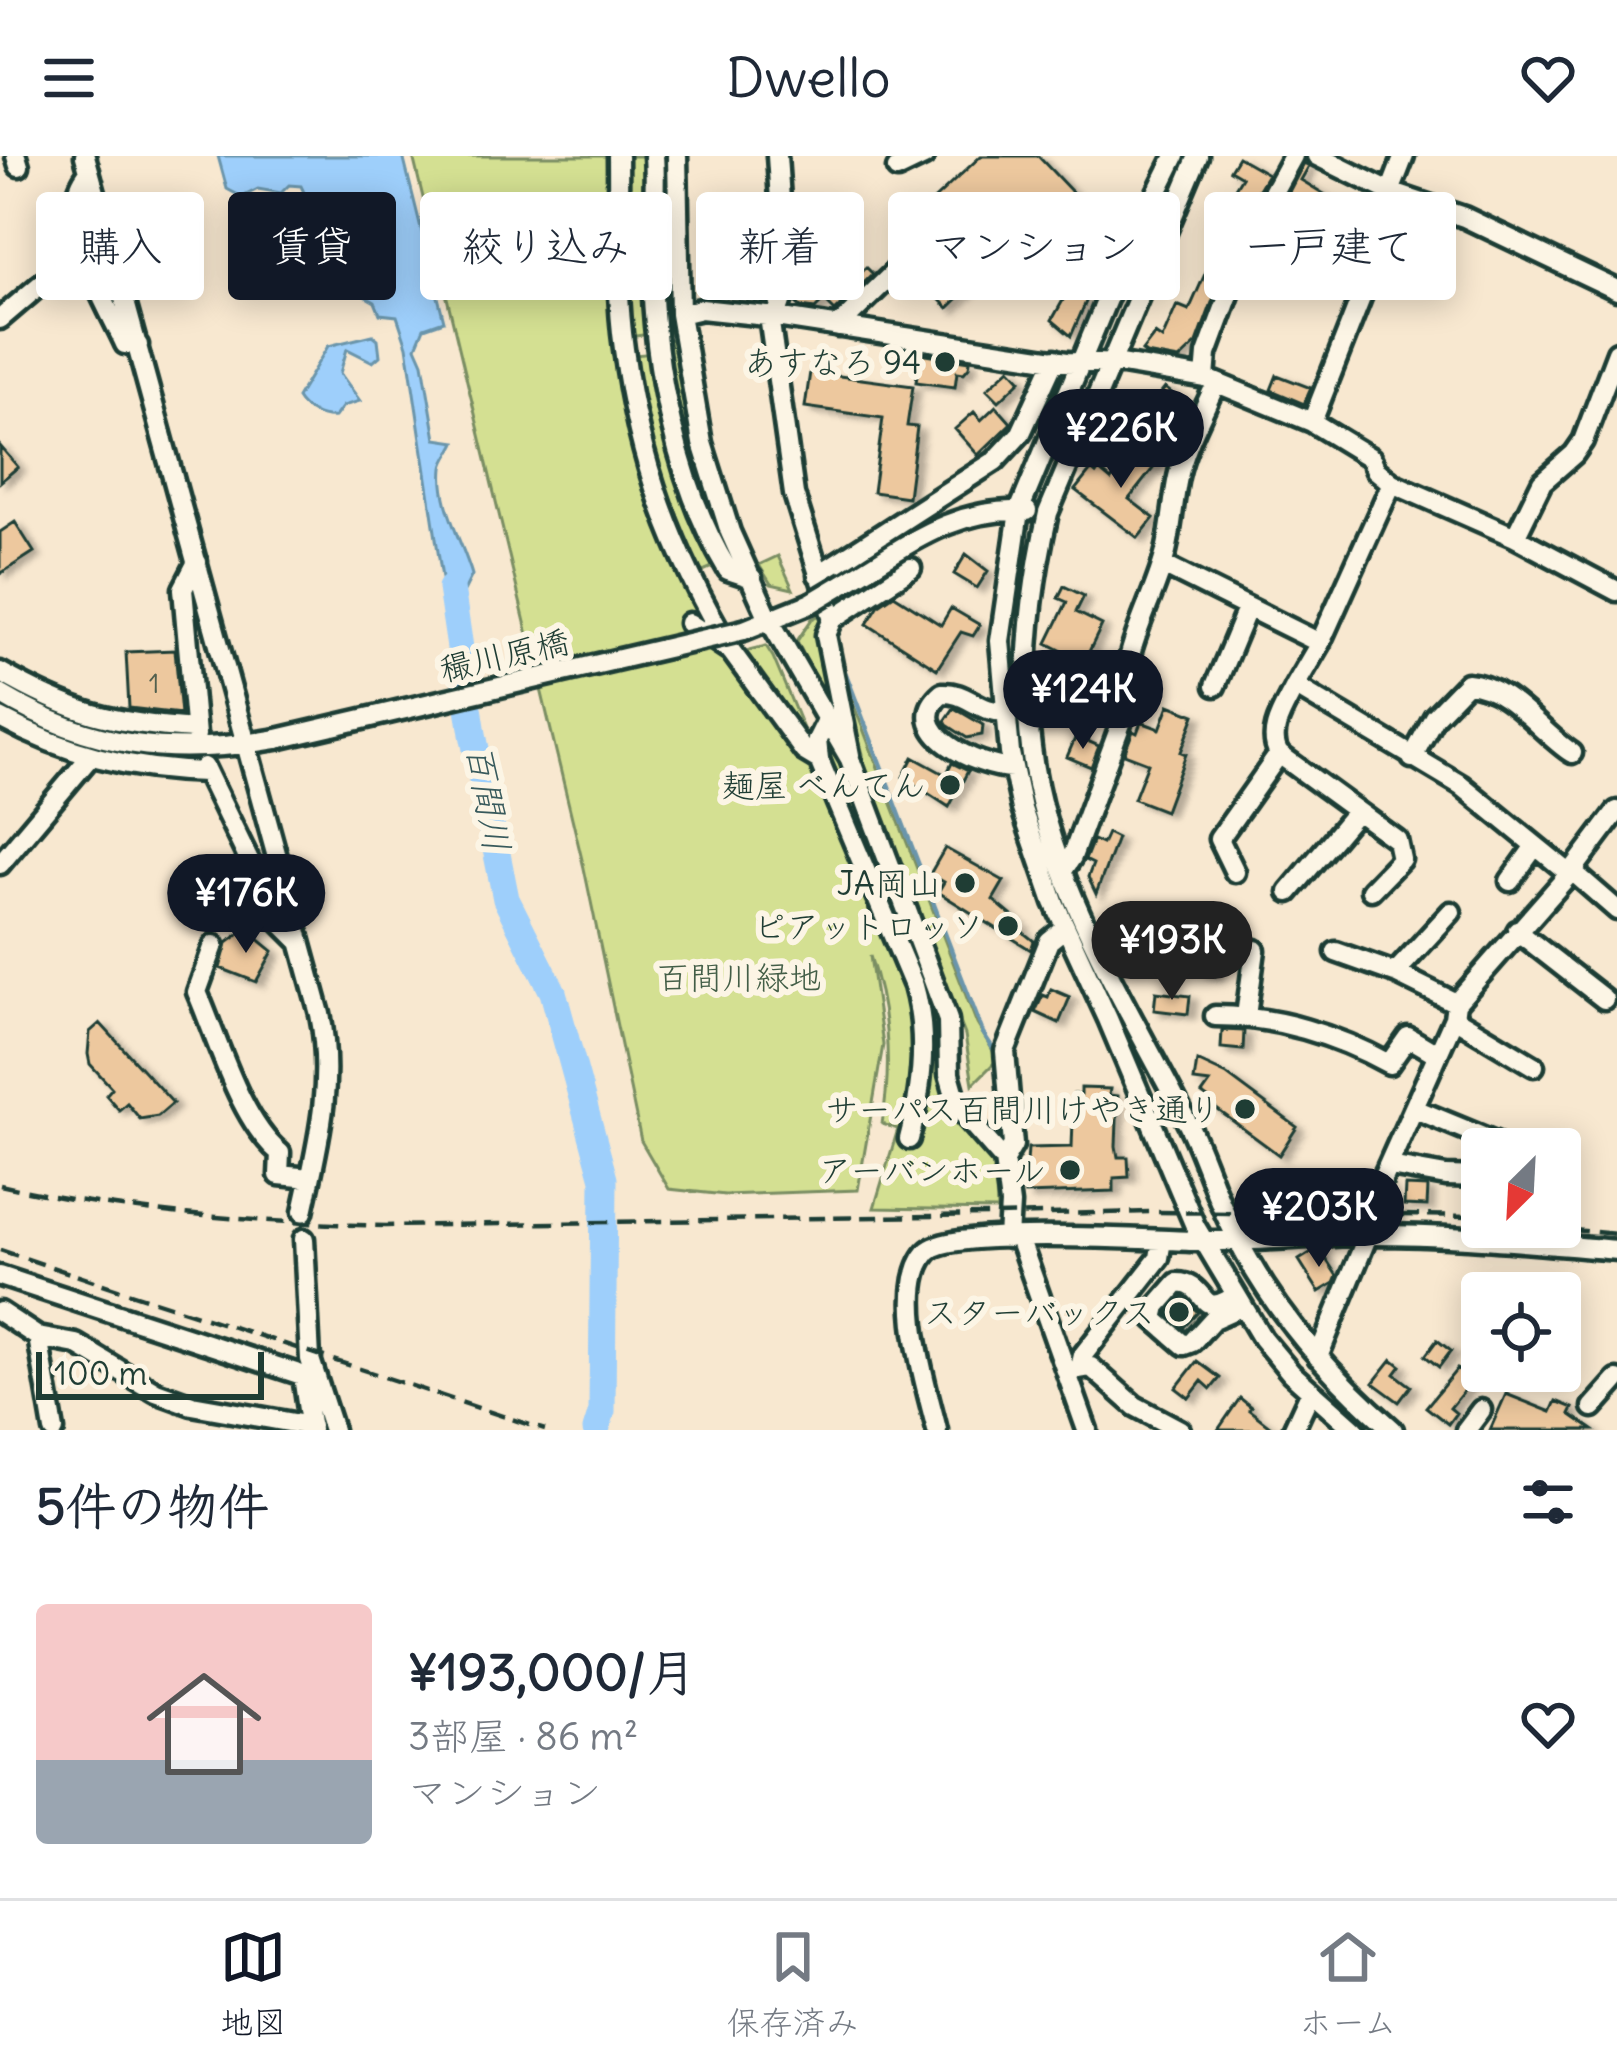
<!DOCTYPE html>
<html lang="ja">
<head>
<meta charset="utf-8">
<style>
	body { margin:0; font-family:Delius,"Klee One",sans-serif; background:#f6f6f7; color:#1f2937; height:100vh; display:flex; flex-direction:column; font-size:45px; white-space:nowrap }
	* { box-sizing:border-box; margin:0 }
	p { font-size:39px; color:#747a83 }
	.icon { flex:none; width:66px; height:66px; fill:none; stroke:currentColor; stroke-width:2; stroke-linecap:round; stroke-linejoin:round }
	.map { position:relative; height:1274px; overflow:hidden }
	.side { display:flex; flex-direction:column; background:#fff; flex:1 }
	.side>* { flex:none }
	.top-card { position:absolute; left:36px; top:36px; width:1545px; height:108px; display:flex; gap:24px }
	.needle { width:78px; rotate:204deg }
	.controls { position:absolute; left:1461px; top:972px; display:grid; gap:24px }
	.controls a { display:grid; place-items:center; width:120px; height:120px; border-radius:12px; background:#fff; box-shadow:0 6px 30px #0003; font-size:60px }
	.scale { position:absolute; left:36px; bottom:30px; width:228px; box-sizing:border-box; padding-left:12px; border:6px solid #1f3d34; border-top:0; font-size:33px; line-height:42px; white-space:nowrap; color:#1f3d34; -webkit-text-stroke:9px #fcf5e5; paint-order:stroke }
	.price { position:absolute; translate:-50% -102px; padding:0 27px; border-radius:42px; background:#111827; color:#fff; font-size:39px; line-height:78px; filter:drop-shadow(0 3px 6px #0008) }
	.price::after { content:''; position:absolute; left:50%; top:72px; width:36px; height:27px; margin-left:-18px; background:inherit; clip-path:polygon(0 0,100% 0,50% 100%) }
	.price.on { background:#222; color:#fff }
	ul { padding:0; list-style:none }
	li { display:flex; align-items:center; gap:36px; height:300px; padding:0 36px }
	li+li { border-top:3px solid #e0e1e3 }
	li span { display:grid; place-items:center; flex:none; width:336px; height:240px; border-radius:12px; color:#555 }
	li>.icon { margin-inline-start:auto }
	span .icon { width:144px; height:144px; fill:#fffc; stroke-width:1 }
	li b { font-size:51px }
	h2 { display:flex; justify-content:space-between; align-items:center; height:144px; padding:0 36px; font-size:51px }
	.chip { padding:0 42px; border-radius:12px; background:#fff; box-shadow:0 6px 30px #0003; font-size:42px; line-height:108px }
	.chip.on { background:#111827; color:#fff }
	header { display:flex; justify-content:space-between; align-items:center; height:156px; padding:0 36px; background:#fff; font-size:54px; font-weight:600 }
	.tab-bar { display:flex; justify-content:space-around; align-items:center; height:168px; border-top:3px solid #e0e1e3; background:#fff; font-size:33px; color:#747a83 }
	.tab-bar a { display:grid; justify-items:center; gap:6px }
	.tab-bar .on { color:#111827 }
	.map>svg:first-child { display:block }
	.green { fill:#d4e092; stroke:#7a8e63; stroke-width:3 }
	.water { fill:#9ecffb; stroke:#6b95ab; stroke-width:3 }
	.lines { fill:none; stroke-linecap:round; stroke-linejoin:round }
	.stream { stroke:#6b95ab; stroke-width:4.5 }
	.river { stroke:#9ecffb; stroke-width:27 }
	.building { fill:#edc89e; stroke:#1f3d34; stroke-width:3; filter:url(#shadow) }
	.minor-casing { stroke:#1f3d34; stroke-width:27 }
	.minor { stroke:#fcf5e5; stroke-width:18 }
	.rail { stroke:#1f3d34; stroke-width:4.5; stroke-dasharray:18 9; stroke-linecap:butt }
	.minor-bridge-casing { stroke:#1f3d34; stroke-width:27; stroke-linecap:butt }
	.minor-bridge { stroke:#fcf5e5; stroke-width:18 }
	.poi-dot { fill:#1f3d34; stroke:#fcf5e5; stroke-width:4.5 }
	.labels { text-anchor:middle; stroke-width:12; stroke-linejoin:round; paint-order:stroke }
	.number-label { font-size:27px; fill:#52604e }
	.poi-label { font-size:33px; fill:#1f3d34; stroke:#fcf5e5; text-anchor:end }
	.street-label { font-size:33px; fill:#1f3d34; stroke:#fcf5e5 }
	.park-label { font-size:33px; fill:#435e47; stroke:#fcf5e5 }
	.water-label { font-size:36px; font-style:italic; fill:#385a5c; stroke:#fcf5e5 }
</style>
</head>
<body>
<header><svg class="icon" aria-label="menu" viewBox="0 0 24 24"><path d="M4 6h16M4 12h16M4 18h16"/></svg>Dwello<svg class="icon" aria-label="heart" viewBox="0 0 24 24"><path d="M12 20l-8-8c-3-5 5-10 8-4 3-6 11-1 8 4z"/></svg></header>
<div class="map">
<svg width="1617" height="1274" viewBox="0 0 1617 1274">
	<defs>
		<filter id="shadow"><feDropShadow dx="7" dy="4.5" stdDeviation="3" flood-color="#0004"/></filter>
	</defs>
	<rect width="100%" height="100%" fill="#f8e8d0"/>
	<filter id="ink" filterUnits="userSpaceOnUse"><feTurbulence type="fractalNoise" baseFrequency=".00833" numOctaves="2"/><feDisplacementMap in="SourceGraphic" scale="24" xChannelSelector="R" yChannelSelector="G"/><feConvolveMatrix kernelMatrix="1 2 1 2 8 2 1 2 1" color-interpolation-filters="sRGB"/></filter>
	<g filter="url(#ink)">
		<path class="green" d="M413,0H613L625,237L724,499L749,540L745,521L809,612L824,625L931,887L930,857L837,624L829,594L843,610L940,869L944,931L995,1011L997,1054L874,1052L898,973L882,968C892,910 889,856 870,800L883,889L858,1034L725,1039L669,1033L641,985L584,712Z
			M625,0H647L650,178L629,181Z
			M662,0H670L676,177H664L658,133Z
			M674,183L703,318L727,389L722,392L693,323L664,184Z
			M655,197L715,410L696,418C667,348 646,274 633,199Z
			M778,400L793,433L771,428L759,409Z
			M820,459L824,467L837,568L797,485L812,463Z
			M766,490L773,501L809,587L742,496Z
			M838,508L977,868L998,903L973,928L965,879L864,622L863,598Z"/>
		<path class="water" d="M218,0H403L444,165L424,172L416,191L423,207L436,283L456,286C453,294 444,303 443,312C439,348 462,385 472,419L460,443L462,465L448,462L407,190L397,160L380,158L375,146L354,134L363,123V112L356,104L357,87L348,82L344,66L337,62L318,66L301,30L289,29L281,37L258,33L242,41L227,33Z
			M373,179L378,183L380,200L373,206L347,193L340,217L360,245L343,250L335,261C321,263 304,254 297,242L328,190Z"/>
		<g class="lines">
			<path class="stream" d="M919,98L940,78L949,94L967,108
				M1067,134L1089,118L1097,122
				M765,157L776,135
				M841,505L983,877L998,900
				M1014,998L1018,1046"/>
			<path class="river" d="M451,432L473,578L506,743L553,836L604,1023L602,1255L596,1274"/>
		</g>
		<path class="building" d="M981,0H1038L1072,36L1007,97L1011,101L991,120L986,115L948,152L937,141L974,103L926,51Z
			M1238,1L1268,18L1247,53L1229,42L1242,21L1230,14Z
			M1304,7L1309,10L1301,24L1329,41L1314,66L1283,47Z
			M1350,77L1370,82L1351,130L1330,121Z
			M1303,92L1331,110L1323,123L1309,114L1302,125L1291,118Z
			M1213,100L1227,106L1197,187L1179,204L1146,198L1142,195L1155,178L1162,183L1177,149L1189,154Z
			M839,103L856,121L866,111L873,118L835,155L824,144L815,153L801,151L796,147Z
			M1076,136L1088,141L1071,180L1052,164L1067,137L1075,140Z
			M920,197L970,205L969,211L964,217L957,216L955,231L916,226Z
			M1010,212L1021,224L999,245L987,233Z
			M810,216L913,230L907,270L917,271L908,341L873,336L883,262L805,251Z
			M1277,219L1311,232L1304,248L1271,234Z
			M1165,232L1190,251L1180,273L1150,251Z
			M1121,245L1145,263L1133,278L1109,260Z
			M996,250L1011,267L978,299L955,273L974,256L981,264Z
			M1139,289L1159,305L1129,343L1154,362L1138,382L1075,334L1091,314L1096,318L1099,314L1111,324Z
			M0,290L18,311L0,326Z
			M15,366L34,396L0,418V376Z
			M966,398L988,415L977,432L954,418Z
			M1064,430L1084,440L1076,456L1102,469L1084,506L1047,487L1067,446L1058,442Z
			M894,439L941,469L951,452L980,469L973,480L961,476L937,513L867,468L879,449Z
			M175,494L181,558L129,552L126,496Z
			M1169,549L1195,559L1181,596L1186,598L1165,655L1134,643L1148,607L1124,598L1133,575L1137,577L1141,566L1160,573Z
			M954,552L983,569L982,579L967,582L947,569L945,565Z
			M1076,580L1099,590L1091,611L1067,601Z
			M913,601L946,619L952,607L968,615L949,651L903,621Z
			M1107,677L1117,682L1096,738L1088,721L1093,708L1085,704L1093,684L1102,688Z
			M945,692L1004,725L993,744L1023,769L1020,774L1034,785L1031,794L938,736L944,726L930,718Z
			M246,773L273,795L256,826L220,812L227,787Z
			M1204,774L1224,778L1215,820L1200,816L1197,807Z
			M1051,833L1070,841L1059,867L1035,856L1043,839L1048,841Z
			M1156,836L1190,840L1188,858L1154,854Z
			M100,867L173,947L158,960L140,963L127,947L119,954L106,939L112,932L90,908L88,898L90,876Z
			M1222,874L1244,875L1243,894L1221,892Z
			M1197,905L1227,919L1297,971L1279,999L1207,946L1209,943L1202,938L1210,927L1194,925Z
			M1081,932L1110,933L1109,939L1118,940L1116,990L1118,1001H1128L1129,1021L1114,1022V1035L1025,1038L1028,992L1072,991L1074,938H1081Z
			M1405,1030L1428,1031L1427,1050L1404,1049Z
			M1315,1094H1320L1337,1120L1334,1127L1319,1136L1299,1104Z
			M1182,1142L1198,1156L1184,1171L1169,1158Z
			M1437,1184L1451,1195L1439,1211L1425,1200Z
			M1392,1203L1401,1210L1395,1218L1411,1230L1399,1246L1373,1227Z
			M1197,1205L1220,1222L1211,1233L1202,1225L1189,1242L1176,1232Z
			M1457,1213L1472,1225L1450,1252L1456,1257L1448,1268L1426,1251Z
			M1506,1238L1551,1256L1556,1245L1573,1252L1570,1258L1593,1274H1490Z
			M1240,1242L1251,1251L1249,1254L1275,1274H1218Z"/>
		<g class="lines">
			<g class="minor-casing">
				<path id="minor" d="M16,0L19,10
					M85,0L320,858C334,928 318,987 303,1056
					M618,0C619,64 615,130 624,193C639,308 672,395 731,495
					M654,0C657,37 651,74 652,111C653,209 677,330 728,414L752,422
					M677,0L680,158L702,287L730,376L770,465L850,603L948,864L949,918L959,953L1004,1004L1010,1048L1008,1082
					M1175,0L1122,107L1019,355L1000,485L1010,597L1022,653L1054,746L1108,863L1195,1070L1262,1182L1291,1217L1355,1274
					M1198,0L1048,357C1031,433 1021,514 1031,592C1047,726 1128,849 1188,968C1204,1000 1214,1036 1230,1068C1267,1148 1327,1217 1393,1274
					M1317,0L1390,36L1464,61L1617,134
					M897,13L924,0
					M89,16C51,58 106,146 125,188L138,189
					M1390,36L1404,0
					M680,158L701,153L776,161L1067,206L1122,208L1205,222L1312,266L1371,302L1376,314L1392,327L1515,381L1617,435
					M769,160L794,338L833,463
					M776,161L786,131L777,0
					M0,163L81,94
					M838,171L914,97
					M1205,222L1207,198L1254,71L1293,0
					M1312,266L1401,40
					M1392,327L1320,487L1295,530L1461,629L1569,717
					M1515,381L1542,326L1574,298L1583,285L1617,196
					M1163,409L1320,487
					M818,419L995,305L1021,277L1055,203
					M846,426C907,390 952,351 1027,355
					M689,467L731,495L804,595L819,604
					M744,474L811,447
					M0,516C71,557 113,568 195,573
					M1215,530L1247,453
					M1295,530C1285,551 1266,576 1279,598L1397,684L1401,703L1371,734
					M0,538C92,593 173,601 277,583
					M1005,555C980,558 966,535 942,537C898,575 979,612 1012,612
					M0,562C66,598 131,614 206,616
					M826,566L817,584L819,604L914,830C928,879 922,934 909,983
					M196,579L183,433L197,406
					M850,599L826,479L833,463L911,412
					M1412,602L1434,561L1467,527C1510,530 1538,575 1572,597
					M204,611L278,764L299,785
					M0,708L90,601
					M1064,713L1072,701L1126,554C1118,501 1150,453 1164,403C1172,376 1172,349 1178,321C1185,289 1203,257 1216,227
					M1572,715L1617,754
					M1235,716L1219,683L1279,598
					M1510,725L1535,690
					M1289,736L1357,655
					M1517,775L1604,843
					M214,789L197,836C218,884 240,964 280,997L279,1019L310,1022
					M1336,796L1395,817L1456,847
					M1395,817L1451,756
					M1215,860C1275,860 1337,879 1389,908L1408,881L1435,897
					M1246,860L1255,794
					M1454,862L1534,910
					M1415,953L1495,986
					M1004,1004L1013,989L1005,895L1049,785L1065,772
					M1390,1010L1446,1020L1482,1021
					M1019,1082L1087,1274
					M304,1083L310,1203L333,1274
					M0,1120L314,1223
					M1236,1139C1196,1166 1210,1127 1177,1127L1157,1150L1154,1163L1184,1189L1192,1186L1213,1163L1242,1150
					M0,1156L38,1181L76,1188L156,1236L192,1249L311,1270
					M38,1181L54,1274
					M1318,1201L1368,1079L1383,1021L1454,862L1456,847L1572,715L1617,655
					M1080,1212L1083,1199L1159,1102L1162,1084
					M1074,1214L1091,1211L1135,1250L1180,1274
					M303,1220L311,1274
					M1593,1251L1617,1224
					M937,1274C927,1231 894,1133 927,1096C949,1071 1153,1084 1197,1085C1251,1086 1307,1080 1362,1079C1447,1078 1532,1087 1617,1094
					M1293,1274L1311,1235
					M1466,1274L1481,1254"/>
			</g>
			<use href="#minor" class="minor"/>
			<path class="rail" d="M0,1029C127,1058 256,1066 386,1070L1154,1056L1482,1060
				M1542,1071L1617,1078
				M0,1094L545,1274"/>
			<g class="minor-bridge-casing">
				<path id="minor-bridge" d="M811,447L846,426
					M277,583L744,474"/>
			</g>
			<use href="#minor-bridge" class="minor-bridge"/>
		</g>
	</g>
	<g class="poi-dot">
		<circle cx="945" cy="206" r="12"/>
		<circle cx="950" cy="629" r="12"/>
		<circle cx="965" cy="727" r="12"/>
		<circle cx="1008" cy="770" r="12"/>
		<circle cx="1245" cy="953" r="12"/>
		<circle cx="1070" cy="1014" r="12"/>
		<circle cx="1179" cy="1156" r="12"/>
	</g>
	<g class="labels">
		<g class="number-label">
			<text x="154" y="537">1</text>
		</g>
		<g class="poi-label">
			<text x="921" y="218">あすなろ 94</text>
			<text x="926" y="641">麺屋 べんてん</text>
			<text x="941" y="739">JA岡山</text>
			<text x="984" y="782">ピアットロッソ</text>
			<text x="1221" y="965">サーパス百間川けやき通り</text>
			<text x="1046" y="1026">アーバンホール</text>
			<text x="1155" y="1168">スターバックス</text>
		</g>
		<g class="street-label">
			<text transform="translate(504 499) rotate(-13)" y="12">穝川原橋</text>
		</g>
		<g class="park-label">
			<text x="739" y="833">百間川緑地</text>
		</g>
		<g class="water-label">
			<text transform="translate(489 642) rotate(80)" y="13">百間川</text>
		</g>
	</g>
</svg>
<div class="controls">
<a><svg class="needle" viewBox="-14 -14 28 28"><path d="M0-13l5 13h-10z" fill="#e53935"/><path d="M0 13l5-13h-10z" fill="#747a83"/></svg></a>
<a><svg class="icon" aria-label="locate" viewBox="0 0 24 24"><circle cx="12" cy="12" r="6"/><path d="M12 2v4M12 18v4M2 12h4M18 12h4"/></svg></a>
</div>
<div class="scale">100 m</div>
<b class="price" style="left:1121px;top:335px">¥226K</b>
<b class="price" style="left:1083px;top:596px">¥124K</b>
<b class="price" style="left:246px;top:800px">¥176K</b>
<b class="price on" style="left:1172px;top:847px">¥193K</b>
<b class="price" style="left:1319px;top:1114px">¥203K</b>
<div class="top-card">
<a class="chip">購入</a>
<a class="chip on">賃貸</a>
<a class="chip">絞り込み</a>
<a class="chip">新着</a>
<a class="chip">マンション</a>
<a class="chip">一戸建て</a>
</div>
</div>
<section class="side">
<h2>5件の物件<svg class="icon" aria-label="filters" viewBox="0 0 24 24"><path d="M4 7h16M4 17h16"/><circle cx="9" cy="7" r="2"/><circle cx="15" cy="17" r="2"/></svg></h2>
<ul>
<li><span style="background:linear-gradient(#f6c9c9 65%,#9aa5b1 0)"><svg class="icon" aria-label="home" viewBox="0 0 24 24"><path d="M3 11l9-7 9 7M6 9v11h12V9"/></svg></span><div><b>¥193,000/月</b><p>3部屋 · 86 m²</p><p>マンション</p></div><svg class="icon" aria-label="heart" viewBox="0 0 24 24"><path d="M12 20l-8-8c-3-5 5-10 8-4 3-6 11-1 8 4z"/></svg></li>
</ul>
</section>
<nav class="tab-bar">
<a class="on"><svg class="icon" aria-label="map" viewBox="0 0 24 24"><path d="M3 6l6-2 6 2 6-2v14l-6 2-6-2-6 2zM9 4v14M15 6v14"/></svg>地図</a>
<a><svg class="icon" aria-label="saved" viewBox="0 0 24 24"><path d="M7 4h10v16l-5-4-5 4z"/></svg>保存済み</a>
<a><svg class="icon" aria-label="home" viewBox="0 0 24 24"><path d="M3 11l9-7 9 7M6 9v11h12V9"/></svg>ホーム</a>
</nav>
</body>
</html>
